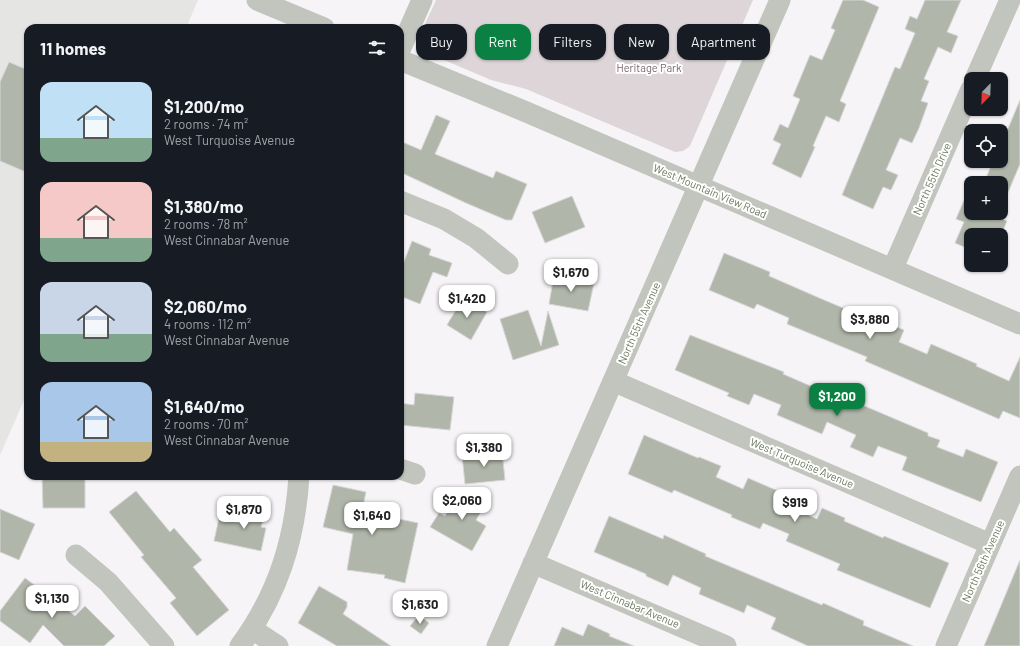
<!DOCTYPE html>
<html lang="en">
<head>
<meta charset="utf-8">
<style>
	body { margin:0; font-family:Barlow,sans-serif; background:#20242c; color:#f1f3f6; height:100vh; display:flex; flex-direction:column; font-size:15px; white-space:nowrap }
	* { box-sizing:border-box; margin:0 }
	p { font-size:13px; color:#9ea1a6 }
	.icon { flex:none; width:22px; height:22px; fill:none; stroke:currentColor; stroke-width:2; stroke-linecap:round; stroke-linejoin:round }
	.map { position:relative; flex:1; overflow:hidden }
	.details { position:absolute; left:24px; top:24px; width:380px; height:456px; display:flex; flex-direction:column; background:#171b24; border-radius:12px; box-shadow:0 1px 3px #0004 }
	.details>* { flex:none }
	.guide { position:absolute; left:416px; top:24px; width:380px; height:36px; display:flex; gap:8px }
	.needle { width:26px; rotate:203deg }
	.fabs { position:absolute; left:964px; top:72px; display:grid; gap:8px }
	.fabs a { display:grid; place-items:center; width:44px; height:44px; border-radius:8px; background:#171b24; box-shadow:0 1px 3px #0004; font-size:20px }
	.price { position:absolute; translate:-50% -34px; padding:0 9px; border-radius:8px; background:#fff; color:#222; font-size:13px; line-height:26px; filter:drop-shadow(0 1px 2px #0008) }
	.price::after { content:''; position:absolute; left:50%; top:24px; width:12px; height:9px; margin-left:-6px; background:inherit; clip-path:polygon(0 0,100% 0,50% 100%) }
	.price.on { background:#0b8043; color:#fff }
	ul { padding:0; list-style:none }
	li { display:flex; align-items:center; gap:12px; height:100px; padding:0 16px }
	li span { display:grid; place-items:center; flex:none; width:112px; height:80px; border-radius:12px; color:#555 }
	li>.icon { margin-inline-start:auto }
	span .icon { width:48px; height:48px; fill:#fffc; stroke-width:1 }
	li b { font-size:17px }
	h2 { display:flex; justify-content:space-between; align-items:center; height:48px; padding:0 16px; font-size:17px }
	.pill { padding:0 14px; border-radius:12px; background:#171b24; box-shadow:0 1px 3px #0004; font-size:14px; line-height:36px }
	.pill.on { background:#0b8043; color:#fff }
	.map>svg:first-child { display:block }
	.built { fill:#e5e5e4 }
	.green { fill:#ddd5d8 }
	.building { fill:#b0b6a9; stroke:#d8d6d8 }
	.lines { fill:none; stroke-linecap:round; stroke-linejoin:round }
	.minor { stroke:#c1c5bd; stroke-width:21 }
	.labels { text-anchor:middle; stroke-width:4; stroke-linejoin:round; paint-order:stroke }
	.park-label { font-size:11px; fill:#7a6669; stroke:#fff }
	.street-label { font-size:11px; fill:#6b785e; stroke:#fff }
</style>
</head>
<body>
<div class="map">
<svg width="1020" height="646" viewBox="0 0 1020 646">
	<rect width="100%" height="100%" fill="#f6f4f6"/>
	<path class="built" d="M0,0H198L186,28H28V391L0,455Z"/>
	<path class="green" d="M436,0H753L690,146L683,151L675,152L526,89L491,80L430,54C426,52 423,49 421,45C418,35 432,10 436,0Z"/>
	<path class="building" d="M843,0H863L879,7L840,101L846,104L839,122L826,116L813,146L815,147L801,178L772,164L781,144L773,140L780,124L788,128L800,99L793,96L810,55L822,60L835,30L831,28Z
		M925,0H961L947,32L958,36L951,53L938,47L924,79L929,81L921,101L928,103L919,128L912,143L900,138L886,170L898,175L891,190L883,187L873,209L842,195L895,67L900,69L915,33L905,29L910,16L917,19Z
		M9,62L28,70V173L0,161V82Z
		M1020,100V164L1001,209V183H984L993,161H1001V129L1007,131Z
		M436,115L450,121L435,154L493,178L496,171L527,184L512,220H506L466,203L400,172V141L421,150Z
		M971,184V213H999L998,217L1007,221L1001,235H971V250L955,243L964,222L956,219Z
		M572,196L585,227L545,243L532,212Z
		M412,241L431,249L429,255L452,263L447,277L433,272L420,304L400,296V272Z
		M724,253L770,272L769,276L817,297L881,324L882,321L904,330L899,342L927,354L931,344L977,364L976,366L1009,381L1020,357V418L1003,411L999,419L865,361L867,357L787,324L789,318L757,304L754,309L709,290Z
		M554,275L594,283L588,311L549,304Z
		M463,298L487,312L471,340L447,325Z
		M528,310L541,346L548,311L559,345L513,360L500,319Z
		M690,335L784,372L783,374L847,402L848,399L928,433V436L940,440L937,447L963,457L966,449L998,462L981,502L902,470L907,457L878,446L873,457L850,447L856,435L827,422L822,434L777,415L781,405L754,394L749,405L727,396L729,393L675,370Z
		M415,393L454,397L450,430L400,425V403L414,405Z
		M644,435L698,458L699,457L721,466L716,477L743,489L748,478L794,498L790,507L817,519L822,508L845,518L844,521L883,538L884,536L949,563L930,608L837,570L840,564L786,541L789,534L763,523L760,529L731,517L732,515L674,490L672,493L628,474Z
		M502,451L505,480L465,484L462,455Z
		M42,476H85V508H43Z
		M333,485L366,492L362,511L418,523L405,583L384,578L385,575L347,570L353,534L323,527Z
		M136,491L170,532L174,528L202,560L193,567L229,610L197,636L170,603L176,598L141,557L144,555L109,512Z
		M459,491L485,505L476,520L486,526L472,551L430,527L439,513L445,516Z
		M252,503L267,508L261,527L266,528L261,551L214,541L219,518L245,524Z
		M0,509L35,524L19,560L0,552Z
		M609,516L663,539L664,535L706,554L705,556L822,605L823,603L864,621L863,625L913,646H808L771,629L776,618L747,605L744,613L699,594L701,588L673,575L668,586L646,576V574L594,552Z
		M1020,560V646H984L995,620Z
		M25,578L75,616L85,606L115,636L104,646H64L43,625L30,643L0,621V611Z
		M319,586L347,602V607L343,614L391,646H337L298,623Z
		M419,615L429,623L421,634L410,626Z
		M588,624L610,634L609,636L634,646H554L562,627L583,636Z"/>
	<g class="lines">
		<path class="minor" d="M257,0L324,28
			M400,50L422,0
			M400,60L524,111L1020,324
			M975,79L1010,0
			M400,201L444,219L476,238L508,264
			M893,268L971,89
			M613,381L990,544
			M400,469L415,474
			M76,555L108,582L164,646
			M533,563L726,646
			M252,629L278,646
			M240,646C278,594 295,540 299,476
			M497,646L780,0
			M946,646L1020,476"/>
	</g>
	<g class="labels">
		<g class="park-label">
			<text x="649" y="72">Heritage Park</text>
		</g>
		<g class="street-label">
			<text transform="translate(932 179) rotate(-66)" y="4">North 55th Drive</text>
			<text transform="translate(710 191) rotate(23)" y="4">West Mountain View Road</text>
			<text transform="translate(639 323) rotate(-66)" y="4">North 55th Avenue</text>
			<text transform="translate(802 463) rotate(23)" y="4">West Turquoise Avenue</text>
			<text transform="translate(983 561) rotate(-66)" y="4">North 56th Avenue</text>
			<text transform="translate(630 604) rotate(23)" y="4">West Cinnabar Avenue</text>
		</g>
	</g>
</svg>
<div class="fabs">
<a><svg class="needle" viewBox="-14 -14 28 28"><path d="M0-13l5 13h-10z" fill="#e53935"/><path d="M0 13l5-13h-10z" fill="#9ea1a6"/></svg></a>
<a><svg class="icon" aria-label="locate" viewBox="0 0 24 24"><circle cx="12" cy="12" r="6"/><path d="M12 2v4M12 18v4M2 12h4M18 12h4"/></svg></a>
<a>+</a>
<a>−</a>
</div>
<b class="price" style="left:571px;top:293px">$1,670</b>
<b class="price" style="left:467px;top:319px">$1,420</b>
<b class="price" style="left:870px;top:340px">$3,880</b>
<b class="price on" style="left:837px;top:417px">$1,200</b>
<b class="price" style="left:484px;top:468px">$1,380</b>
<b class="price" style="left:462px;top:521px">$2,060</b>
<b class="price" style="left:795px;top:523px">$919</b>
<b class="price" style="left:244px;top:530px">$1,870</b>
<b class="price" style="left:372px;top:536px">$1,640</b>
<b class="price" style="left:52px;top:619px">$1,130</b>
<b class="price" style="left:420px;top:625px">$1,630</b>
<div class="guide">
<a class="pill">Buy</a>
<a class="pill on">Rent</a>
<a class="pill">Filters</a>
<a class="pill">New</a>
<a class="pill">Apartment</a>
</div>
<section class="details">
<h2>11 homes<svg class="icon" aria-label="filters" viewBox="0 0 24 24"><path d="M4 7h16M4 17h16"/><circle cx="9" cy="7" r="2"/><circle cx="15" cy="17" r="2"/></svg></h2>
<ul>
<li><span style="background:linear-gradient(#bfe0f5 70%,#7fa58c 0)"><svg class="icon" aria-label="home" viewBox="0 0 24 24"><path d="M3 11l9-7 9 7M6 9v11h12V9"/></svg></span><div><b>$1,200/mo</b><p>2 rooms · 74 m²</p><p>West Turquoise Avenue</p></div></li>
<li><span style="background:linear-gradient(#f6c9c9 70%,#7fa58c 0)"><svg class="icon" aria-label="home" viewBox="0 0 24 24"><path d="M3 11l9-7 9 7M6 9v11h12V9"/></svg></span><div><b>$1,380/mo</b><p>2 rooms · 78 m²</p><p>West Cinnabar Avenue</p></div></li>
<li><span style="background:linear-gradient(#c9d6e8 65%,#7fa58c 0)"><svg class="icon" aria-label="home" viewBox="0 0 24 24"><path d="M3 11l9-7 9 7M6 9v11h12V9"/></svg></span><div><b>$2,060/mo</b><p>4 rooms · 112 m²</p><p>West Cinnabar Avenue</p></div></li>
<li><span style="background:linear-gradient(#a9c7e8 75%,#c2b280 0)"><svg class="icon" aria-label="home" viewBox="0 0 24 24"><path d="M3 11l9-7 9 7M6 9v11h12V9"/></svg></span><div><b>$1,640/mo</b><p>2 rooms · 70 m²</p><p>West Cinnabar Avenue</p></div></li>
</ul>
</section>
</div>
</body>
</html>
